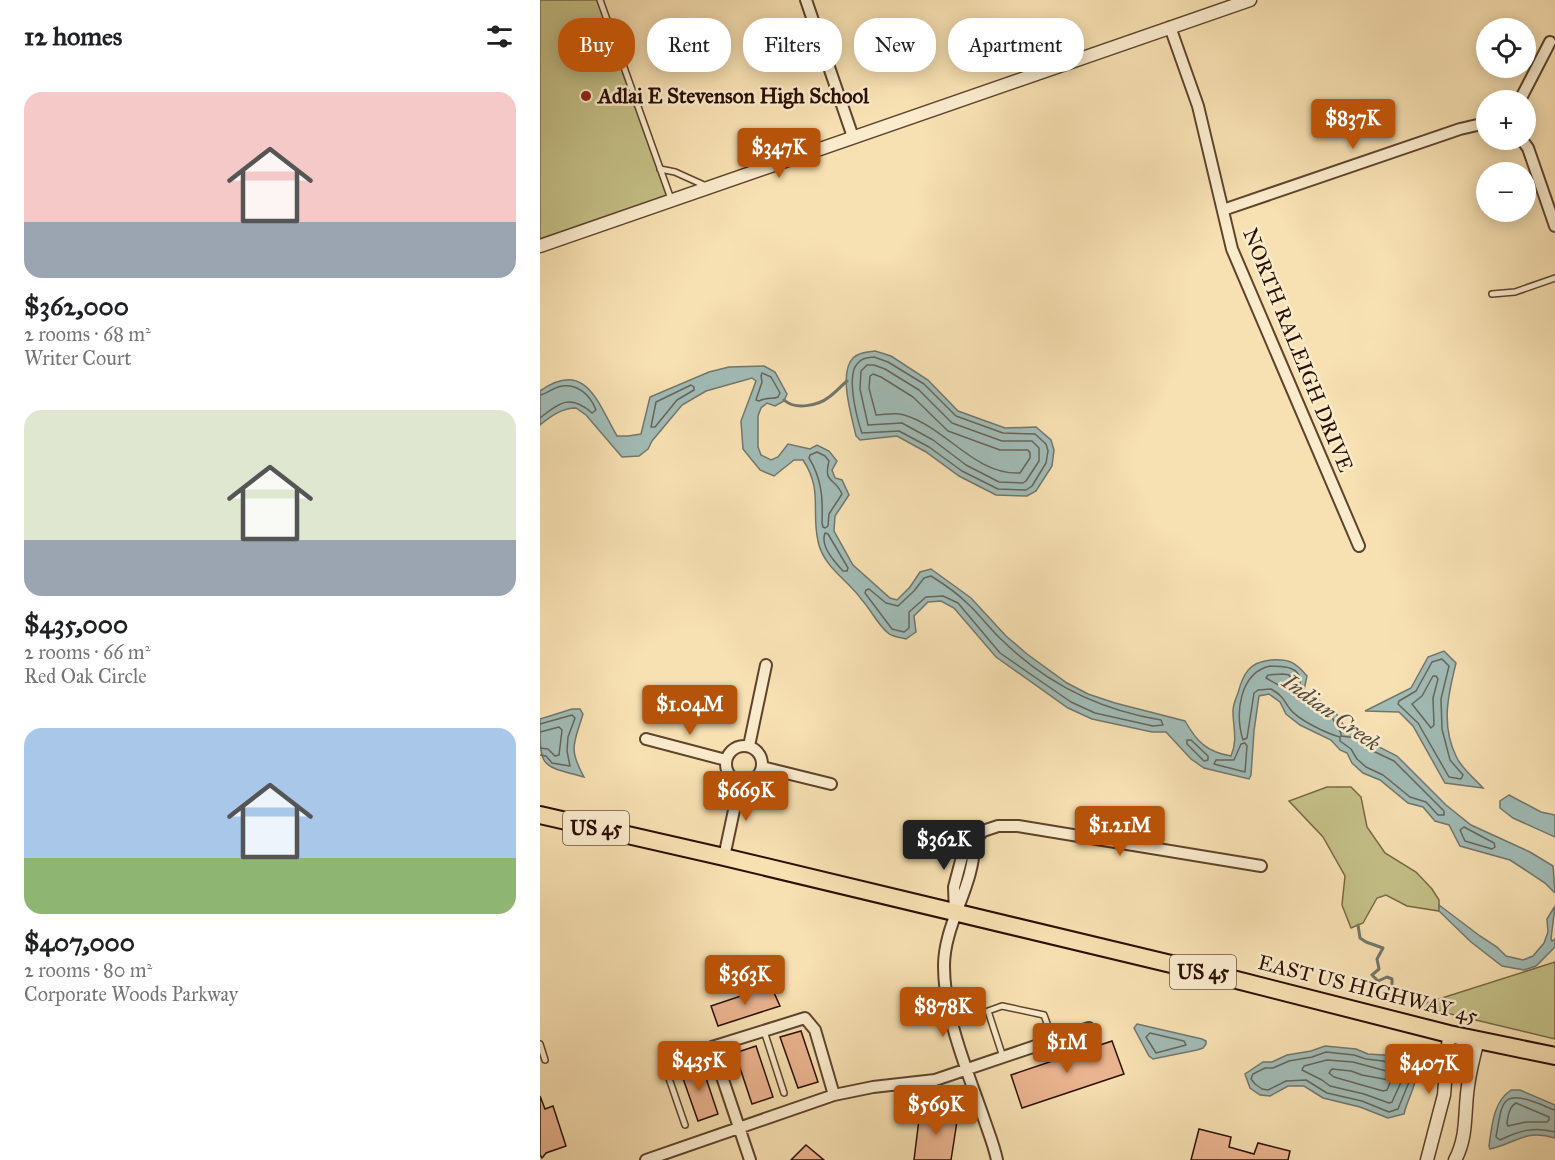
<!DOCTYPE html>
<html lang="en">
<head>
<meta charset="utf-8">
<style>
	body { margin:0; font-family:"IM FELL Great Primer",serif; background:#f2f2f2; color:#202124; height:100vh; display:flex; flex-direction:column; font-size:22px; white-space:nowrap }
	* { box-sizing:border-box; margin:0 }
	p { font-size:20px; color:#757577 }
	.icon { flex:none; width:33px; height:33px; fill:none; stroke:currentColor; stroke-width:2; stroke-linecap:round; stroke-linejoin:round }
	.map { position:relative; flex:1; overflow:hidden }
	.panel { display:flex; flex-direction:column; background:#fff; width:540px }
	.panel>* { flex:none }
	.banner { position:absolute; left:18px; top:18px; width:570px; height:54px; display:flex; gap:12px }
	.controls { position:absolute; left:936px; top:18px; display:grid; gap:12px }
	.controls a { display:grid; place-items:center; width:60px; height:60px; border-radius:50%; background:#fff; box-shadow:0 3px 15px #0003; font-size:30px }
	.price { position:absolute; translate:-50% -51px; padding:0 14px; border-radius:6px; background:#b45309; color:#fff; font-size:20px; line-height:39px; filter:drop-shadow(0 2px 3px #0008) }
	.price::after { content:''; position:absolute; left:50%; top:36px; width:18px; height:14px; margin-left:-9px; background:inherit; clip-path:polygon(0 0,100% 0,50% 100%) }
	.price.on { background:#222; color:#fff }
	ul { padding:0; list-style:none }
	li { display:grid; align-content:center; gap:12px; height:318px; padding:0 24px }
	li span { display:grid; place-items:center; height:186px; border-radius:18px; color:#555 }
	li>.icon { margin-inline-start:auto }
	span .icon { width:108px; height:108px; fill:#fffc; stroke-width:1 }
	li b { font-size:26px }
	h2 { display:flex; justify-content:space-between; align-items:center; height:72px; padding:0 24px; font-size:26px }
	.pill { padding:0 21px; border-radius:24px; background:#fff; box-shadow:0 3px 15px #0003; font-size:21px; line-height:54px }
	.pill.on { background:#b45309; color:#fff }
	main { display:flex; flex:1; min-height:0 }
	.map>svg:first-child { display:block }
	.green { fill:#c4c087; stroke:#776844; stroke-width:1.5 }
	.water { fill:#a1bbb6; stroke:#71766d; stroke-width:1.5 }
	.lines { fill:none; stroke-linecap:round; stroke-linejoin:round }
	.shore { stroke:#66655b; stroke-width:1.5 }
	.stream { stroke:#71766d; stroke-width:3 }
	.building { fill:#ebb490; stroke:#2a0f00; stroke-width:1.5 }
	.service-casing { stroke:#5d432c; stroke-width:8 }
	.minor-casing { stroke:#5d432c; stroke-width:14 }
	.tertiary-casing { stroke:#5d432c; stroke-width:15 }
	.primary-casing { stroke:#2a0f00; stroke-width:20 }
	.service { stroke:#faebcd; stroke-width:5 }
	.minor { stroke:#faebcd; stroke-width:10 }
	.tertiary { stroke:#faebcd; stroke-width:12 }
	.primary { stroke:#f7e0b2; stroke-width:16 }
	.poi-dot { fill:#8f2418; stroke:#faebcd; stroke-width:2 }
	.labels { text-anchor:middle; stroke-width:5; stroke-linejoin:round; paint-order:stroke }
	.shield { fill:#faebcd; stroke:#68513e; stroke-width:1.5 }
	.shield-label { font-size:20px; font-weight:bold; fill:#2a0f00 }
	.poi-label { font-size:21px; font-weight:bold; fill:#2a0f00; stroke:#faebcd; text-anchor:start }
	.street-label { font-size:21px; fill:#2a0f00; stroke:#faebcd }
	.water-label { font-size:22px; font-style:italic; fill:#544b40; stroke:#faebcd }
</style>
</head>
<body>
<main>
<section class="panel">
<h2>12 homes<svg class="icon" aria-label="filters" viewBox="0 0 24 24"><path d="M4 7h16M4 17h16"/><circle cx="9" cy="7" r="2"/><circle cx="15" cy="17" r="2"/></svg></h2>
<ul>
<li><span style="background:linear-gradient(#f6c9c9 70%,#9aa5b1 0)"><svg class="icon" aria-label="home" viewBox="0 0 24 24"><path d="M3 11l9-7 9 7M6 9v11h12V9"/></svg></span><div><b>$362,000</b><p>2 rooms · 68 m²</p><p>Writer Court</p></div></li>
<li><span style="background:linear-gradient(#dfe7d0 70%,#9aa5b1 0)"><svg class="icon" aria-label="home" viewBox="0 0 24 24"><path d="M3 11l9-7 9 7M6 9v11h12V9"/></svg></span><div><b>$435,000</b><p>2 rooms · 66 m²</p><p>Red Oak Circle</p></div></li>
<li><span style="background:linear-gradient(#a9c7e8 70%,#8fb573 0)"><svg class="icon" aria-label="home" viewBox="0 0 24 24"><path d="M3 11l9-7 9 7M6 9v11h12V9"/></svg></span><div><b>$407,000</b><p>2 rooms · 80 m²</p><p>Corporate Woods Parkway</p></div></li>
</ul>
</section>
<div class="map">
<svg width="1015" height="1160" viewBox="0 0 1015 1160">
	<rect width="100%" height="100%" fill="#f7e0b2"/>
	<filter id="stains"><feTurbulence type="fractalNoise" baseFrequency=".00333" numOctaves="4"/><feColorMatrix values="0 0 0 0 .2 0 0 0 0 .09 0 0 0 0 .02 0 0 0 .5 -.17"/></filter>
	<radialGradient id="worn" r=".72"><stop offset=".6" stop-color="#630" stop-opacity="0"/><stop offset="1" stop-color="#630" stop-opacity=".3"/></radialGradient>
	<path class="green" d="M0,0H60L131,201L0,239Z
		M787,787H811L821,797L827,827L845,853L876,872L892,889L899,900V911L867,906L846,895L837,898L823,923L811,928L802,905L805,876L783,837L749,801Z
		M1015,962V1039L877,1006Z"/>
	<path class="water" d="M335,351L351,356L388,380L418,411L465,428L496,427L511,440L514,450L512,466L496,491L487,496L456,495L419,476L386,452L357,436L320,440L316,436C312,417 298,374 313,358C319,352 328,352 335,351Z
		M224,366L235,372L247,394L244,401L235,406L227,403L221,408L218,416V447L221,455L231,460L238,457L248,444L270,449L277,445L289,451L297,461L292,470L295,478L302,480L309,495L295,516L294,531L313,565L350,598L357,600L370,587L380,572L391,569L431,598L466,636L487,654L527,683L548,694L575,703L645,721C657,742 667,752 691,756C698,740 693,727 693,711C693,705 696,698 698,693C703,674 709,662 731,660C750,659 755,662 767,676L764,690L794,710L807,731H821L837,746L857,756L906,805L931,825L990,852L1013,866L1015,893L1005,883L970,860L920,846L909,825L895,821L883,807L868,803L840,780L823,773L812,763L807,753L800,750L791,740L760,725L746,714L740,702L729,694L719,696L714,731L711,775L709,779L664,768L651,759L626,732H612L552,719L528,708L456,657L414,608L401,601L388,602L374,616L376,632L366,639C360,637 352,637 348,633C338,625 331,610 322,600C308,580 283,567 278,541C271,510 283,490 263,460H254L234,476L220,470L203,449L201,421L216,381L212,378L166,391L142,405L112,441L108,449L99,456L82,457L46,415L36,408C22,408 11,416 0,425V391C46,358 58,404 77,436H88L101,434L110,397L169,372L189,367Z
		M904,651L916,663C908,695 901,725 916,756C921,768 935,779 943,788L905,783L873,726L859,712L825,711L871,688L888,657Z
		M32,709H40L43,714C34,744 28,748 44,777C0,765 0,769 0,719Z
		M969,795L1001,812L1015,815V837L973,818L960,808V801Z
		M899,905L940,936L957,947L966,956L983,960L993,956L1004,943L1008,932L1007,919L1015,906L1011,939L1012,941L1015,939V947L996,966L984,970L962,966L931,942L899,911Z
		M597,1024L662,1039L666,1041V1044L663,1048L657,1050L613,1059L609,1056L594,1028Z
		M785,1046L816,1049L828,1054L844,1055L863,1061L875,1067C879,1083 867,1099 864,1114L848,1118L820,1107L783,1098L764,1086H748L730,1096L720,1095L710,1088L705,1074L723,1062H732L747,1055L771,1051Z
		M971,1090H980L1015,1105V1138C984,1129 977,1143 950,1149L949,1146C952,1126 953,1102 971,1090Z"/>
	<g class="lines">
		<path class="shore" d="M334,357L348,362L384,384L416,416L463,433L495,434L506,444L508,451L506,463L492,486L486,490L458,489L422,471L389,447L359,431L322,433C317,419 306,376 317,364C321,358 327,358 334,357Z
			M327,365H334L345,369L379,390L412,423L462,441H492L499,448V461L486,481L483,483L459,482L426,465L393,440L362,423L328,425L320,389L321,371Z
			M222,373L231,377L240,393L238,397C233,400 229,396 219,401L216,400L222,382L221,376Z
			M333,374L341,377L373,397L408,431L460,450H488L490,453V458L480,473C434,475 406,427 364,415C355,412 345,415 336,415L329,388L330,376Z
			M151,385L154,387V390L137,400L115,427H111L116,402Z
			M0,395C7,394 11,389 18,387C36,382 50,394 56,410L52,413C31,394 20,402 0,418
			M277,452L285,456L289,461C283,484 295,477 302,494L289,514L288,526L285,528L283,527L282,523C283,499 282,479 269,458L270,455Z
			M285,533L288,534L308,568L307,571H303C294,561 280,546 285,533Z
			M391,576C404,584 417,593 428,604C440,615 450,629 463,641C508,685 560,710 621,720L623,725L613,726L555,713L531,702L460,653L418,603L403,596L386,597L369,612V628L364,632L352,629L325,593L326,590L329,589L346,603L358,606L374,591L384,578Z
			M902,659L909,666L901,699L902,729L910,760L923,775L921,779L909,777L878,723L858,704L859,701L876,691L892,662Z
			M730,666C740,667 758,665 760,679C761,684 758,688 760,694L790,714L801,733V736L818,738L833,751L854,761L904,811V815H898L886,802L870,797L843,775L826,767L817,759L811,749L800,741V737C788,734 758,720 750,709C742,698 744,697 731,689L718,690L714,693L707,738L703,740C695,714 699,673 730,666Z
			M743,674L749,675L752,680L749,691L726,678L728,675Z
			M893,676H896L898,679L893,698L894,725L891,728L872,704L882,696Z
			M0,724L32,715L35,718L28,737L27,751L30,766L12,763L6,756L0,755
			M0,732L19,727L22,730L19,755L15,756L8,749L0,748
			M647,740H651L668,756V760L664,761L647,744Z
			M705,743L707,746L705,772L674,764L676,760H694L701,744Z
			M924,827L954,843L955,847L952,849L925,841L920,830Z
			M610,1033L644,1041L646,1045L616,1053L606,1037Z
			M786,1052L814,1055L826,1059L843,1061L869,1071V1082L858,1109L849,1112L822,1101L787,1093L766,1080L746,1081L728,1090L722,1089L715,1084L711,1079L713,1074L725,1068H733L749,1061L772,1057Z
			M787,1060L813,1062L861,1075L862,1080L852,1102L849,1103L824,1094L790,1086L782,1080L762,1070L764,1066Z
			M792,1069L811,1071L822,1075L849,1080L850,1083L847,1090L843,1091L794,1077L789,1073Z
			M976,1103L1009,1117V1120L1007,1122H986L968,1126L967,1123C968,1116 969,1107 976,1103Z
			M1015,1110C1009,1109 1004,1105 997,1103C960,1088 962,1105 956,1137L960,1140C979,1131 994,1126 1015,1132"/>
		<path class="stream" d="M244,400C255,410 278,406 289,397C295,393 301,386 307,381
			M818,925L820,938L826,942L843,948L837,959L839,969L832,975L838,981L847,977L852,979V985L854,990"/>
	</g>
	<path class="building" d="M231,986L240,1006L178,1026L171,1006Z
		M261,1031L278,1082L258,1088L240,1037Z
		M572,1041L584,1074L482,1108L471,1075Z
		M216,1046L233,1097L212,1104L195,1053Z
		M161,1063L178,1114L158,1121L140,1070Z
		M0,1096L5,1109L13,1106L26,1146L6,1153L2,1158L0,1155Z
		M380,1111L418,1115L411,1160H374Z
		M659,1129L691,1137L689,1147L714,1154L718,1143L750,1151L748,1160H651Z
		M266,1145L284,1160H251Z"/>
	<g class="lines">
		<g class="service-casing">
			<path id="service" d="M60,0L131,199
				M120,169L135,172L166,186
				M952,294L975,292L1015,278
				M224,1031L244,1093
				M0,1044L5,1060
				M463,1057L448,1011L462,1006L504,1015L513,1040
				M145,1125L123,1061L172,1047"/>
		</g>
		<g class="minor-casing">
			<path id="minor" d="M266,0L313,137
				M630,27L658,106L692,249L819,546
				M980,100L1010,42
				M982,140L988,148L1015,226
				M683,210L920,129L946,123
				M106,739L186,760
				M186 764a18 18 0 1 1 36 0a18 18 0 1 1-36 0Z
				M209,746L226,665
				M222,767L291,784
				M434,842C435,886 404,923 404,966C404,1016 427,1070 443,1116C448,1131 454,1145 457,1160
				M184,857L200,782
				M415,914L414,887L423,853L443,831L458,826H478L721,866
				M106,1160L294,1095L333,1087L395,1080L549,1028
				M210,1160L172,1047L265,1018L275,1030L294,1095"/>
		</g>
		<g class="tertiary-casing">
			<path id="tertiary" d="M0,246L710,0
				M887,1160L904,1095L909,1034
				M915,1160C928,1136 924,1112 928,1086C930,1071 934,1055 938,1040"/>
		</g>
		<g class="primary-casing">
			<path id="primary" d="M0,815L184,857L677,975L909,1034L1015,1056"/>
		</g>
		<use href="#service" class="service"/>
		<use href="#minor" class="minor"/>
		<use href="#tertiary" class="tertiary"/>
		<use href="#primary" class="primary"/>
	</g>
	<circle class="poi-dot" cx="46" cy="96" r="6"/>
	<g class="labels">
		<g class="shield">
			<rect x="23" y="811" width="66" height="34" rx="4.5"/>
			<rect x="630" y="955" width="66" height="34" rx="4.5"/>
		</g>
		<g class="shield-label">
			<text x="56" y="835">US 45</text>
			<text x="663" y="979">US 45</text>
		</g>
		<g class="poi-label">
			<text x="58" y="103">Adlai E Stevenson High School</text>
		</g>
		<g class="street-label">
			<text transform="translate(758 350) rotate(68)" y="7">NORTH RALEIGH DRIVE</text>
			<text transform="translate(828 989) rotate(14)" y="7">EAST US HIGHWAY 45</text>
		</g>
		<g class="water-label">
			<text transform="translate(792 712) rotate(36)" y="8">Indian Creek</text>
		</g>
	</g>
	<rect width="100%" height="100%" filter="url(#stains)"/>
	<rect width="100%" height="100%" fill="url(#worn)"/>
</svg>
<div class="controls">
<a><svg class="icon" aria-label="locate" viewBox="0 0 24 24"><circle cx="12" cy="12" r="6"/><path d="M12 2v4M12 18v4M2 12h4M18 12h4"/></svg></a>
<a>+</a>
<a>−</a>
</div>
<b class="price" style="left:813px;top:150px">$837K</b>
<b class="price" style="left:239px;top:179px">$347K</b>
<b class="price" style="left:150px;top:736px">$1.04M</b>
<b class="price" style="left:206px;top:822px">$669K</b>
<b class="price" style="left:580px;top:857px">$1.21M</b>
<b class="price on" style="left:404px;top:871px">$362K</b>
<b class="price" style="left:205px;top:1006px">$363K</b>
<b class="price" style="left:403px;top:1038px">$878K</b>
<b class="price" style="left:527px;top:1074px">$1M</b>
<b class="price" style="left:159px;top:1092px">$435K</b>
<b class="price" style="left:889px;top:1095px">$407K</b>
<b class="price" style="left:396px;top:1136px">$569K</b>
<div class="banner">
<a class="pill on">Buy</a>
<a class="pill">Rent</a>
<a class="pill">Filters</a>
<a class="pill">New</a>
<a class="pill">Apartment</a>
</div>
</div>
</main>
</body>
</html>
